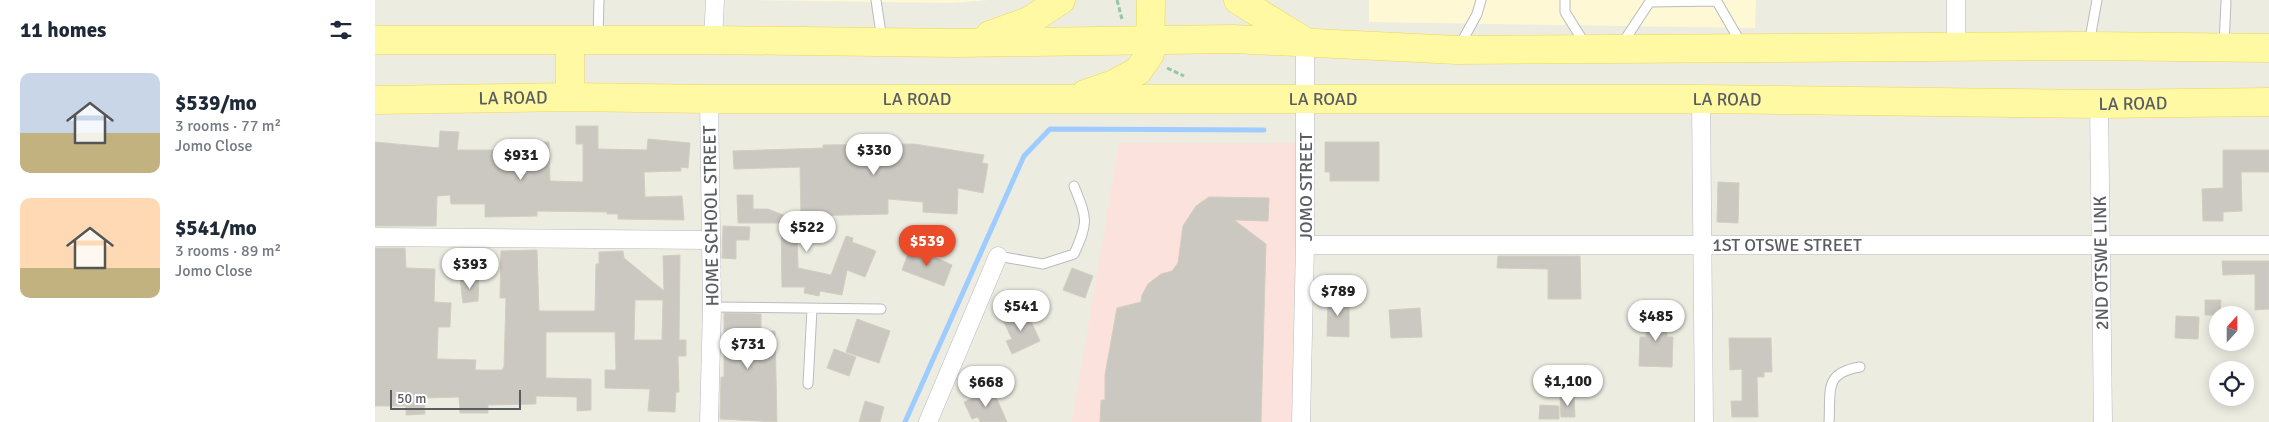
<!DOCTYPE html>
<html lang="en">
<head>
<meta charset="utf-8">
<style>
	body { margin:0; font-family:Signika,sans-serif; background:#f6f6f7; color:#1f2937; height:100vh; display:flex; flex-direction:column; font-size:19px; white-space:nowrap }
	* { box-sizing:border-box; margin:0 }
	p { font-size:16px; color:#747a83 }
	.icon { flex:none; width:28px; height:28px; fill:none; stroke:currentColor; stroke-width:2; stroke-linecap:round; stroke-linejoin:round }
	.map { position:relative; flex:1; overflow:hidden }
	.drawer { display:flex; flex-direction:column; background:#fff; width:375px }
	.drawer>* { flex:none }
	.needle { width:32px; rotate:21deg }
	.controls { position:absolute; left:1834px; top:306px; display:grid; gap:10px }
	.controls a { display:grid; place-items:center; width:45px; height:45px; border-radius:50%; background:#fff; box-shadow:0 2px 12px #0003; font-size:25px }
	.scale { position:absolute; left:15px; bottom:12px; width:131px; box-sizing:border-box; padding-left:5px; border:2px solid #5a5d62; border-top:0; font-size:14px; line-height:18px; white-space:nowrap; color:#5a5d62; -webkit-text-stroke:4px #fff; paint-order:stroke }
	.price { position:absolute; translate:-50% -42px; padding:0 11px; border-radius:18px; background:#fff; color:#222; font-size:16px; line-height:32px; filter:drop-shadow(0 1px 2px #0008) }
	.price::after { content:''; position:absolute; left:50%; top:30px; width:15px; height:11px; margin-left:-8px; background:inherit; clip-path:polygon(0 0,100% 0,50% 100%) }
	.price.active { background:#eb4b29; color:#fff }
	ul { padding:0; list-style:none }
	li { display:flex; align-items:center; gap:15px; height:125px; padding:0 20px }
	li span { display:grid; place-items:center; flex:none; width:140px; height:100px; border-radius:10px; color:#555 }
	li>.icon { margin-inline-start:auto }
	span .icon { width:60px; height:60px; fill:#fffc; stroke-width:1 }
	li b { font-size:21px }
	h2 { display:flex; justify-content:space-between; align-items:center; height:60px; padding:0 20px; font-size:21px }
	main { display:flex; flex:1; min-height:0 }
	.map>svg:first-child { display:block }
	.commercial { fill:#fef8d5 }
	.medical { fill:#fbe2dc }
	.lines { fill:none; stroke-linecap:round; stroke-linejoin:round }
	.stream { stroke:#9fccff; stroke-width:5 }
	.building { fill:#cac8c0; stroke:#d2cec0; fill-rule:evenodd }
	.service-casing { stroke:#b9bbc0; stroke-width:11 }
	.minor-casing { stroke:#b9bbc0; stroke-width:19 }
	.primary-casing { stroke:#f3d555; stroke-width:29 }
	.path { stroke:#96c6a9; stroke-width:3; stroke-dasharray:5 2.5; stroke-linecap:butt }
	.service { stroke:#fff; stroke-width:9 }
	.minor { stroke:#fff; stroke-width:18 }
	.primary { stroke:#fff9a4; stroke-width:28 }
	.labels { text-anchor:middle; stroke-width:4.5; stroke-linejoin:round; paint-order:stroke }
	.street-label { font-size:18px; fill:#5a5d62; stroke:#fff }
</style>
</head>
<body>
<main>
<section class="drawer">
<h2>11 homes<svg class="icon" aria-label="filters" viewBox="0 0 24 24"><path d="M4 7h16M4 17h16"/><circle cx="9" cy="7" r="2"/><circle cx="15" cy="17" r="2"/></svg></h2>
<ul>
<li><span style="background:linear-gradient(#c9d6e8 60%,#c2b280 0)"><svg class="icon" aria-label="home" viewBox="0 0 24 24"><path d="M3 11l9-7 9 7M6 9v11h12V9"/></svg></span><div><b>$539/mo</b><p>3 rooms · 77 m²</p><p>Jomo Close</p></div></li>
<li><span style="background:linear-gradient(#ffd9b3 70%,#c2b280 0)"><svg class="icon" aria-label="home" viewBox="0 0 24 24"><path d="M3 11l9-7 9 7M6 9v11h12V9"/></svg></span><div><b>$541/mo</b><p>3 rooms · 89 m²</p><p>Jomo Close</p></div></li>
</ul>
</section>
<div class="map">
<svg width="1894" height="422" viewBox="0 0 1894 422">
	<rect width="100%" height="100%" fill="#edece1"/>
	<path class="commercial" d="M378,0H614L576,3Z
		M994,0H1381L1380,28L994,22Z"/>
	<path class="medical" d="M744,143H922L919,422H697Z"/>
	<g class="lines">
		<path class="stream" d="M530,422L649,156L675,129L889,130"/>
	</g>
	<path class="building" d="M201,126H223V149L272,150L273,139L315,143L313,168L306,167V171L269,172L270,197L307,196L309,220L243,219V214H232V212L162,211V216L110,217V204H76L75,195L62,196L61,226H0V142L64,148L65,131L84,132L82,150H159V142H174L175,181L208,182V144H201Z
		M950,142H1004V181H955V172H950Z
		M539,144L609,155L607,163L613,164L608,193L583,188L582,214L548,212V202L513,199V214L426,216L425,167L359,169L358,151L448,148V145Z
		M1848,150H1894V172H1866L1867,211L1848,212V221H1828L1827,189L1848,188Z
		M1343,182L1364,183L1363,223L1342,222Z
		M362,195H378V209H393L426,222L422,223L423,268L456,275L471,236L478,238L477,242L501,251L490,277L472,270L467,295L445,291L444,296L429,293L430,287H407L406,223H363Z
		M834,197L894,198L893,221L859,220L891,244L886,422H725L726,400H730V375L742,308L766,302L767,295L773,284L786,274L797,271L803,263L808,226L821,206Z
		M348,226L375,227L374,240H361V259L347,258Z
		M536,246L577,265L569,286L527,270Z
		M0,248H30L31,268L60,269L59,302L76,303L75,327H63L62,359L101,360L100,370H127L129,367L131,298H125L126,251L162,250L164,311H220L221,264H224V252L248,251L249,258L289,291L288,256L305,255L304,340H311V356H303L304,392H301L300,412L273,411L275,389L230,388V370H241L240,332H171V378L216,379V410L202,411V397L161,396V404L113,405V413H85L84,397L49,398L50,414L31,415V406H0ZM260,300H288L287,340H259Z
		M1123,256H1205L1206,299H1173V269L1122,268Z
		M1847,261H1894V309L1880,310V274L1848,275Z
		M697,268L718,276L710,298L688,290Z
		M104,277L103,301L88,303L85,279Z
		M953,296L974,297V337L952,336Z
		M1830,300H1846L1845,315H1830Z
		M1045,308L1047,337L1016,338L1014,310Z
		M651,310L665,341L637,354L631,341L637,339L628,320Z
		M1271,311H1291L1292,337H1298L1297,367L1264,366L1265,337H1271Z
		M349,313L386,314V331H400L402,422L345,419L346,377H349Z
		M1801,316L1824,317L1823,339L1800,338Z
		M482,319L515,331L504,363L471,352Z
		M1354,338H1396L1397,372H1389V377H1382L1383,417H1357L1356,401H1367V369L1355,370Z
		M459,349L481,357L474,376L452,368Z
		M618,390L632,422H605L603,417L597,419L589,402Z
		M1199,396L1200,417H1186L1185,397Z
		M490,401L509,407L505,422H484Z
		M1165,405L1184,406V419H1164Z"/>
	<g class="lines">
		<g class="service-casing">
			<path id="service" d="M501,0L507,40
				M1190,0V12L1210,44
				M1341,0L1366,43
				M1275,2L1341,1
				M223,36L224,0
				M1247,44L1276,0
				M1714,44L1722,0
				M1085,45L1102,14L1106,0
				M1849,45L1851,2
				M623,256L668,264L699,254C714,221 712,219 699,186
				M337,307L506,309
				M433,384L437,309
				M1454,422C1456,391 1448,373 1485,367"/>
		</g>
		<g class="minor-casing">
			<path id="minor" d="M1581,0V47
				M338,40L340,0
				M334,99L337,307L334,422
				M1326,99L1329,422
				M1724,104L1728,422
				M0,237L336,240
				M930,245H1894
				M553,422L623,256
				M926,422L930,245V42"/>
		</g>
		<g class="primary-casing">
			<g id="primary">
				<path d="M863,0L929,41"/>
				<path d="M615,35L654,21L686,0"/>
				<path d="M0,40H338L582,43L858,39L1082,50L1713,46L1894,48"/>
				<path d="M195,41V97"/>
				<path d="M710,94L739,84L763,71L775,54L776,0"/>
				<path id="s1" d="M0,100L195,97L334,99H1326L1724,104L1894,102"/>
			</g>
		</g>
		<path class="path" d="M742,0L747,19
			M792,68L809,76"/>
		<use href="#service" class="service"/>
		<use href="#minor" class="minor"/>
		<use href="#primary" class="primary"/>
	</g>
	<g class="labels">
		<g class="street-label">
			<text dy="6" stroke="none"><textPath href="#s1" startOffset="138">LA ROAD</textPath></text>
			<text dy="6" stroke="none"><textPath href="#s1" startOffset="542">LA ROAD</textPath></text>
			<text dy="6" stroke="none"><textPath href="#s1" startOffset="948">LA ROAD</textPath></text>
			<text dy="6" stroke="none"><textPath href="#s1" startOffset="1352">LA ROAD</textPath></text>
			<text dy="6" stroke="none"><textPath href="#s1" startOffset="1758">LA ROAD</textPath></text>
			<text transform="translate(931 187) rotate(-90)" y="6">JOMO STREET</text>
			<text transform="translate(336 216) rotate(-91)" y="6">HOME SCHOOL STREET</text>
			<text x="1412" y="251">1ST OTSWE STREET</text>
			<text transform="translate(1726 263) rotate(-91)" y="6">2ND OTSWE LINK</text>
		</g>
	</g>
</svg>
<div class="controls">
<a><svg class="needle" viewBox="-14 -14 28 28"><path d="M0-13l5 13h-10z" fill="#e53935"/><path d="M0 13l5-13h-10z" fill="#747a83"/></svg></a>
<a><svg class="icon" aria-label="locate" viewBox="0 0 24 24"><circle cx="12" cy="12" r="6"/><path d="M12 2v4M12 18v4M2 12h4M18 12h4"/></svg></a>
</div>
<div class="scale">50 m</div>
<b class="price" style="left:499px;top:176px">$330</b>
<b class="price" style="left:146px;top:181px">$931</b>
<b class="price" style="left:432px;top:253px">$522</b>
<b class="price active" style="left:552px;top:267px">$539</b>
<b class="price" style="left:95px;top:290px">$393</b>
<b class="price" style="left:963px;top:317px">$789</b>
<b class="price" style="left:646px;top:332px">$541</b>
<b class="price" style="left:1281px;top:342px">$485</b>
<b class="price" style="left:373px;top:370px">$731</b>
<b class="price" style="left:1193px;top:407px">$1,100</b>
<b class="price" style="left:611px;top:408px">$668</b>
</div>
</main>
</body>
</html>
